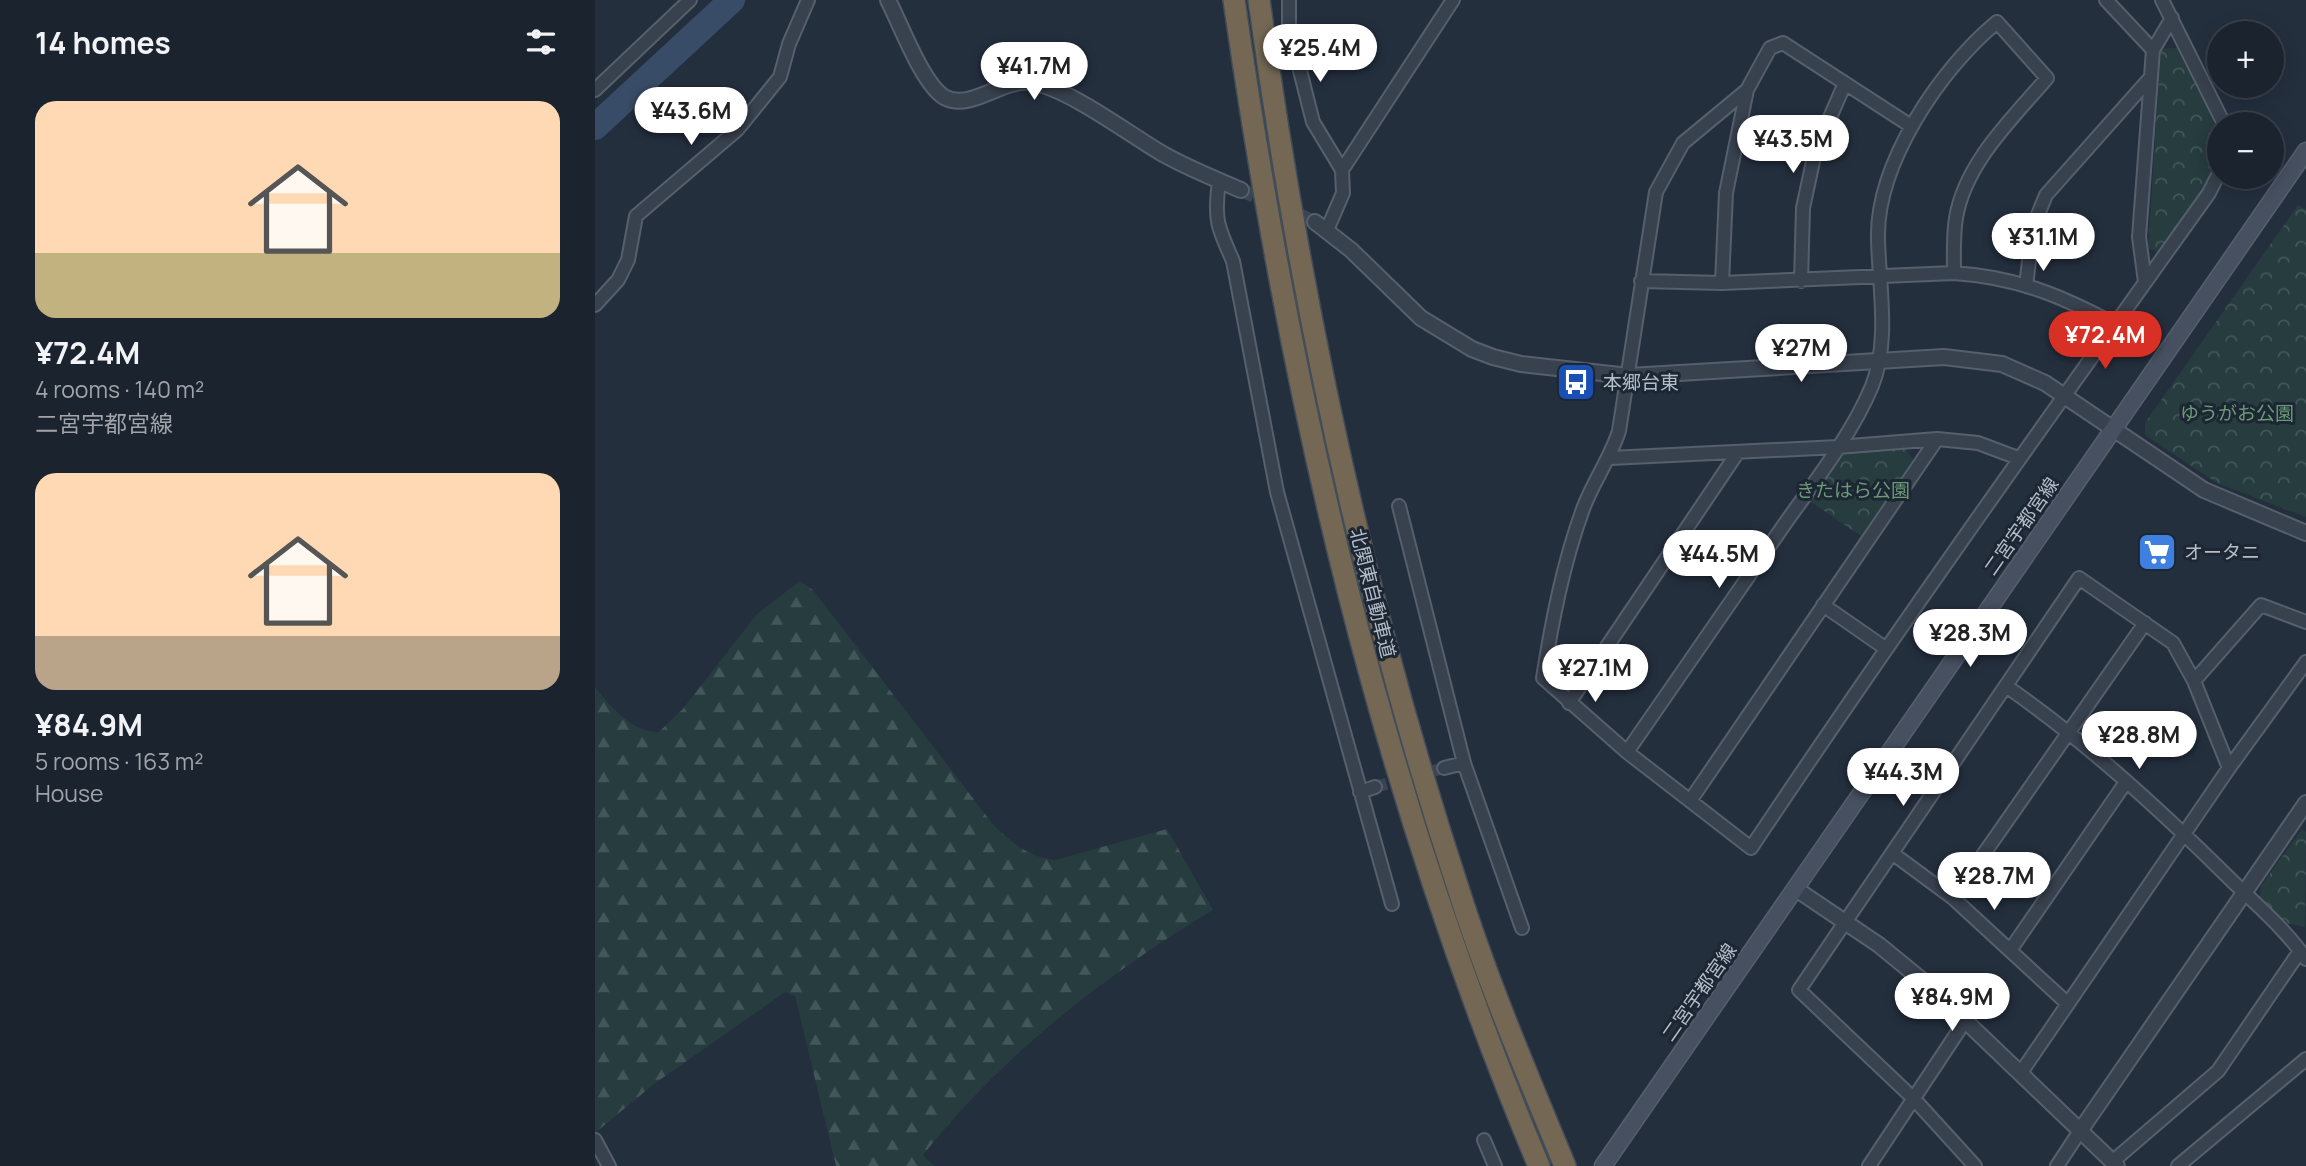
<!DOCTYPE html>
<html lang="en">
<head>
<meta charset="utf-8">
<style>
	body { margin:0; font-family:Manrope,"Noto Sans JP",sans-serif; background:#282f3a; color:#f1f3f6; height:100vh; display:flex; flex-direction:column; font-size:26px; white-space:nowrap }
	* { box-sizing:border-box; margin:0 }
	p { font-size:23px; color:#a0a4aa }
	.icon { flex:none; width:38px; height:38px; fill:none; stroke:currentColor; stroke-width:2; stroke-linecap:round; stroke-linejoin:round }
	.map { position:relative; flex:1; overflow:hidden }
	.sheet { display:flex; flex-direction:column; background:#1b232e; width:595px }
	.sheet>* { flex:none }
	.fabs { position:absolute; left:1612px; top:21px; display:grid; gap:14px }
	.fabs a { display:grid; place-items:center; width:77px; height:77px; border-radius:50%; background:#1b232e; box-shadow:0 4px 18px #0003,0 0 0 2px #39404a; font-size:35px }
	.price { position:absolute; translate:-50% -60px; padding:0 16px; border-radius:24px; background:#fff; color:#222; font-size:23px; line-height:46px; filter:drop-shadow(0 2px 4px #0008) }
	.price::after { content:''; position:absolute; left:50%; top:42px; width:21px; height:16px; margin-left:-10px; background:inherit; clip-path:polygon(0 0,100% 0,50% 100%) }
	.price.active { background:#d93025; color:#fff }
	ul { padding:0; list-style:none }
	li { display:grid; align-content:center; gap:14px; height:371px; padding:0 35px }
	li span { display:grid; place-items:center; height:217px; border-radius:21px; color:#555 }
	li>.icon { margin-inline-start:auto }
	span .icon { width:126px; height:126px; fill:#fffc; stroke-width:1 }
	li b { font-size:30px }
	h2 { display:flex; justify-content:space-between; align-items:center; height:84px; padding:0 35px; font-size:30px }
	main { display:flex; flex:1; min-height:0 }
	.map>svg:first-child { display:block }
	.forest { fill:url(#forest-firs) }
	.park { fill:url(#park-crowns) }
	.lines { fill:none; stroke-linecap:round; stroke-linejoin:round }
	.river { stroke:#394c67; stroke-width:26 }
	.minor-tunnel { stroke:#3a4453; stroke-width:12; stroke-dasharray:12 6; stroke-linecap:butt }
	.tertiary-tunnel { stroke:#3a4453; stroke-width:14; stroke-dasharray:14 7; stroke-linecap:butt }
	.minor-casing { stroke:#565f6c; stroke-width:16 }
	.tertiary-casing { stroke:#565f6c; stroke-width:18 }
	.secondary-casing { stroke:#565f6c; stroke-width:19 }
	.motorway-casing { stroke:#434c59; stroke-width:24 }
	.minor { stroke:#38414e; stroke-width:12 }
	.tertiary { stroke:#38414e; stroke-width:14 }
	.secondary { stroke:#465061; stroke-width:16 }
	.motorway { stroke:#746855; stroke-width:21 }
	.labels { text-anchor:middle; stroke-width:6; stroke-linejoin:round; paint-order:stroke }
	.poi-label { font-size:19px; fill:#b4bcc9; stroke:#1d2633; text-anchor:start }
	.park-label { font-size:19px; fill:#6b9a76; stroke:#1d2633 }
	.street-label { font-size:19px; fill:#b4bcc9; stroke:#1d2633 }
</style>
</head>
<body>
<main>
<section class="sheet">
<h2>14 homes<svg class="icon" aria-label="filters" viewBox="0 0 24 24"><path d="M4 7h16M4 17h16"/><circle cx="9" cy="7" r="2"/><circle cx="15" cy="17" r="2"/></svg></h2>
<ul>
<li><span style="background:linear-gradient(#ffd9b3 70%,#c2b280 0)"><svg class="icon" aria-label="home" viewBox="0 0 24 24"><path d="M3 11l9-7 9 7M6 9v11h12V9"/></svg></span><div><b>¥72.4M</b><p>4 rooms · 140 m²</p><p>二宮宇都宮線</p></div></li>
<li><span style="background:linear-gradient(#ffd9b3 75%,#b9a48a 0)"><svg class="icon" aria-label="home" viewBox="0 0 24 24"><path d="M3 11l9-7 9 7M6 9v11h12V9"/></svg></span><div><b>¥84.9M</b><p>5 rooms · 163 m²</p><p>House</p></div></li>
</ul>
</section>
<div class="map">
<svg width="1711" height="1166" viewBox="0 0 1711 1166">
	<defs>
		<pattern id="forest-firs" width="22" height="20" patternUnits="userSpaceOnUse" patternTransform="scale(1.75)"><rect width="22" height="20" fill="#263c3f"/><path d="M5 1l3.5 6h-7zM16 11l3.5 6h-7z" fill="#435659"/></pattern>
		<pattern id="park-crowns" width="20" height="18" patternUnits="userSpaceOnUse" patternTransform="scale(1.75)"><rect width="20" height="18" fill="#263c3f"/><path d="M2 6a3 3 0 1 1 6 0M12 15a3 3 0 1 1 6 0" fill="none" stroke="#435659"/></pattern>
	</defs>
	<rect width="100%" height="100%" fill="#242f3e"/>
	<path class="forest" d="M205,581L218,590L400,827C419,844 434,857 460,860L572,829L618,910C511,974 406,1056 328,1155L339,1166H241L200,996L190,992L59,1084L0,1133V687C15,706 37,733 64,732L87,710L162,614Z"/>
	<path class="park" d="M1582,48C1600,86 1635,130 1619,173L1564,252L1553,248L1566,49Z
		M1703,205L1711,210V517L1622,483L1550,435V423Z
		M1311,449L1318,460L1266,536L1213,500L1240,459L1251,452Z
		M1707,829L1711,832L1710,927L1691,923L1665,898L1666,886Z"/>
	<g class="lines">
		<path class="river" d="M0,127L137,0"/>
		<path class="minor-tunnel" d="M780,787L849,768"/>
		<path class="tertiary-tunnel" d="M646,190L720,222"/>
		<g class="minor-casing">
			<path id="minor" d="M694,0V27L718,122L747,170L748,193L732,230
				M1511,0L1558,50
				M1567,0L1629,124
				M0,90L95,0
				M1152,90L1088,143L1061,192L1024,431C1015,459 998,482 988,509C968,564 957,621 948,678L1032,752L1156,848C1304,626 1459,410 1614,193L1624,173
				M747,170L858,0
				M624,181C619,219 622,226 638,261L682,492L797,904
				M1046,281L1127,283L1359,273C1421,277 1467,296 1521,325
				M1206,281L1208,208L1220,152L1250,83
				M1550,282L1544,237L1558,50L1577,18
				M1127,283L1131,193L1152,90L1175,48L1188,43L1316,126
				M1431,286L1438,227L1451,195L1556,77
				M0,305L23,280L33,260L41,216L142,130L185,77L194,44L213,0
				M1015,458L1243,447L1342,439L1383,443L1423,458
				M804,506L869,763L927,928
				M1228,605L1290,648
				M1599,681L1666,605L1711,622
				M1411,686C1491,742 1561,806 1630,874C1658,902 1689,927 1711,959
				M974,703L1143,452
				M1032,752C1084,676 1137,601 1189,525C1220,481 1256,436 1277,386C1295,341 1284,287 1283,239C1281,164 1345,69 1402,22L1452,78C1417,119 1370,163 1361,218C1358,236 1359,255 1359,273
				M849,768L869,763
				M765,792L780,787
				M1095,801L1342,439
				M1297,853L1358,898L1473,1004
				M1358,898L1550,623
				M1416,949L1531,782
				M1425,1074L1634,768L1711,662
				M0,1140L14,1166
				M889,1140L900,1166
				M1517,1162L1623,1071L1705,951
				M1274,1166L1370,1021
				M1380,1166L1319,1099L1204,990L1484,578L1578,643L1599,681L1634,768
				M1462,1166L1485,1131
				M1583,1166L1711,1059"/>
		</g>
		<g class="tertiary-casing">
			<path id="tertiary" d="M293,0C306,25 327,83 349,97C375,112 408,78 436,82C475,89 532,133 568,154C593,168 620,179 646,190
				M720,222L756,250L826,318L877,349L898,357L926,364L1034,376L1349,357L1407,364L1450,383L1609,490L1711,533
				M1201,889L1284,945L1334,986L1522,1166
				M1485,1131L1711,803"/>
		</g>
		<g class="secondary-casing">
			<path id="secondary" d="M1008,1166L1711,151"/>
		</g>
		<g class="motorway-casing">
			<path id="motorway" d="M639,0C697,404 785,789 944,1166
				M664,0C705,301 768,599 863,888C893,983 932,1074 970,1166"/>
		</g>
		<use href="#minor" class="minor"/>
		<use href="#tertiary" class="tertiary"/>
		<use href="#secondary" class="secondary"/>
		<use href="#motorway" class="motorway"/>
	</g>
	<defs>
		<g id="bus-square" transform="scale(2.0125)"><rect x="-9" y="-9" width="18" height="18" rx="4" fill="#1a4fb4" stroke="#1d2633"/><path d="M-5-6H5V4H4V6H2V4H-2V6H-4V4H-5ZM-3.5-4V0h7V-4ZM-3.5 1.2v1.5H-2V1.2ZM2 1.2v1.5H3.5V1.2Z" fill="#fff"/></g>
		<g id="supermarket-square" transform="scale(2.0125)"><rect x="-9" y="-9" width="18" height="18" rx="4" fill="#3f7fe0" stroke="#1d2633"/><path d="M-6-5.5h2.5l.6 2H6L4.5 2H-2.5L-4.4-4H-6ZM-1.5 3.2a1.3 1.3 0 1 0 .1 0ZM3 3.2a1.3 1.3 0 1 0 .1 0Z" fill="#fff"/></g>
	</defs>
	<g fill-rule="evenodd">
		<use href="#bus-square" x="981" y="382"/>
		<use href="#supermarket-square" x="1562" y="552"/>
	</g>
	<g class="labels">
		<g class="poi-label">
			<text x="1008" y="389">本郷台東</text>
			<text x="1589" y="559">オータニ</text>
		</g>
		<g class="park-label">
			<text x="1642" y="420">ゆうがお公園</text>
			<text x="1258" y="497">きたはら公園</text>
		</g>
		<g class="street-label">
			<text transform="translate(1426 526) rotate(-55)" y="7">二宮宇都宮線</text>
			<text transform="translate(778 593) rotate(76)" y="7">北関東自動車道</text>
			<text transform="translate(1104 992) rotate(-55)" y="7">二宮宇都宮線</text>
		</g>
	</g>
</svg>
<div class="fabs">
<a>+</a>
<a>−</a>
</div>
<b class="price" style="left:725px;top:84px">¥25.4M</b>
<b class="price" style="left:439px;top:102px">¥41.7M</b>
<b class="price" style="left:96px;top:147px">¥43.6M</b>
<b class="price" style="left:1198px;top:175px">¥43.5M</b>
<b class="price" style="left:1448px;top:273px">¥31.1M</b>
<b class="price active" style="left:1510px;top:371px">¥72.4M</b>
<b class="price" style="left:1206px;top:384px">¥27M</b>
<b class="price" style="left:1124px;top:590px">¥44.5M</b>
<b class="price" style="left:1375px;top:669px">¥28.3M</b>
<b class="price" style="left:1000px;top:704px">¥27.1M</b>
<b class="price" style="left:1544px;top:771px">¥28.8M</b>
<b class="price" style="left:1308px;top:808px">¥44.3M</b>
<b class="price" style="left:1399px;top:912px">¥28.7M</b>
<b class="price" style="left:1357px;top:1033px">¥84.9M</b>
</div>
</main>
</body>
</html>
